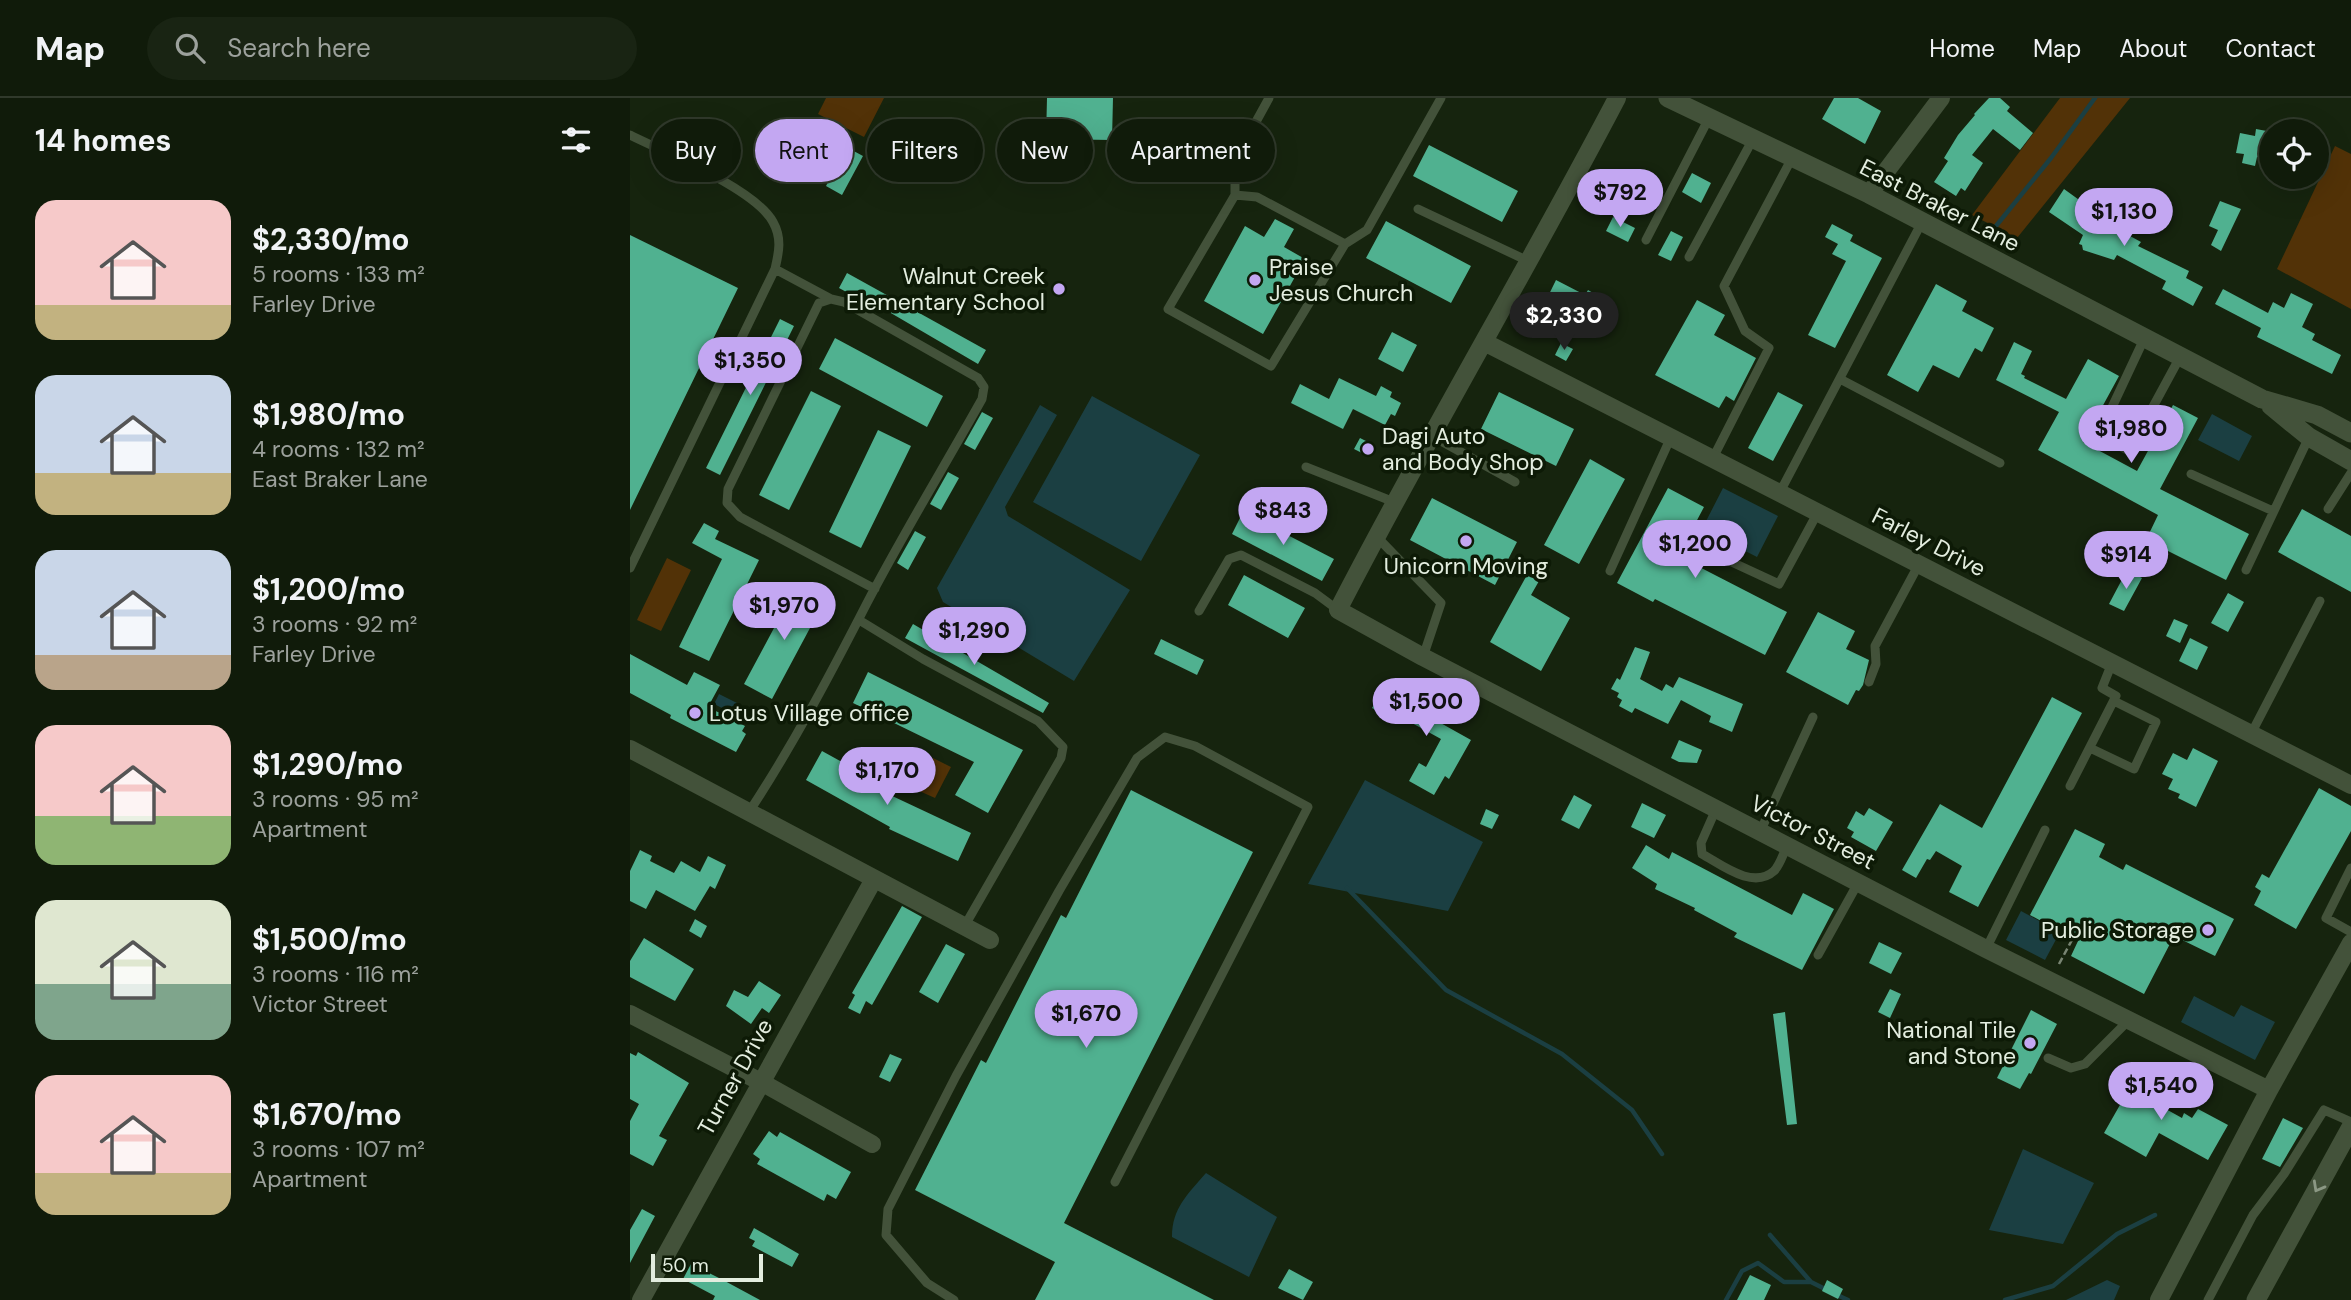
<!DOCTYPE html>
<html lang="en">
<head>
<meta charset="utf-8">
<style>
	body { margin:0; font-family:"DM Sans",sans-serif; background:#192413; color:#f1f3f6; height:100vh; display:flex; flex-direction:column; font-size:26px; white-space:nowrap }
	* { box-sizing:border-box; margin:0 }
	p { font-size:23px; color:#9ca19c }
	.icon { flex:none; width:38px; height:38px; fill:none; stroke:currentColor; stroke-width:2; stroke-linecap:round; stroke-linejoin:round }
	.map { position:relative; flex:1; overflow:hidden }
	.sheet { display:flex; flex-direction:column; background:#101b0a; width:630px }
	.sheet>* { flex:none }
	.banner { position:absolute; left:21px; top:21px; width:665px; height:63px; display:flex; gap:14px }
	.fabs { position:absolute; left:1629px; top:21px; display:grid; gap:14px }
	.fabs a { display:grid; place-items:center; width:70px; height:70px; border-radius:50%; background:#101b0a; box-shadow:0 7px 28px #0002,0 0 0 2px #30392b; font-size:35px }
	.scale { position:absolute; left:21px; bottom:18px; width:112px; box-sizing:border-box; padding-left:7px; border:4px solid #e3eddf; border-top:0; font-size:19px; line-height:24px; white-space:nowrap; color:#e3eddf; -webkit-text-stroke:5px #0d1a06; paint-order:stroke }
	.price { position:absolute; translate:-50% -60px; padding:0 16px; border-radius:24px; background:#c3a7f2; color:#111; font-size:23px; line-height:46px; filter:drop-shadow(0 2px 4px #0008) }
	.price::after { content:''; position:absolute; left:50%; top:42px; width:21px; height:16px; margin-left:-10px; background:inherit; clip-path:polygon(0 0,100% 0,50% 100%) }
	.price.on { background:#222; color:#fff }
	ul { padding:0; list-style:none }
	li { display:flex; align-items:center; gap:21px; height:175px; padding:0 35px }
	li span { display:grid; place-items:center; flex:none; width:196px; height:140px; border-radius:21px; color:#555 }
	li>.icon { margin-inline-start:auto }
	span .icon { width:84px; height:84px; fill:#fffc; stroke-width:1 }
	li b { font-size:30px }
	h2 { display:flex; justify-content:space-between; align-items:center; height:84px; padding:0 35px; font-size:30px }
	.tag { padding:0 24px; border-radius:32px; background:#101b0a; box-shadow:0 7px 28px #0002,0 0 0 2px #30392b; font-size:24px; line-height:63px }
	.tag.on { background:#c3a7f2; color:#111 }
	header { display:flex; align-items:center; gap:42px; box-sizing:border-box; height:98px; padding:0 35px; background:#101b0a; border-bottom:2px solid #30392b }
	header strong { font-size:33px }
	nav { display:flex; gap:38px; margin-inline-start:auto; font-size:24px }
	.search { width:490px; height:63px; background:#192413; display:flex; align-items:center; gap:18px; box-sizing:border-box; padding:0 24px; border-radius:38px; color:#9ca19c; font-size:26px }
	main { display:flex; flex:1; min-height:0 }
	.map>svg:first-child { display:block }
	.green { fill:#523207 }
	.water { fill:#1b3f42 }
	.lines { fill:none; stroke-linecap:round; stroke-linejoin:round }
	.stream { stroke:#1b3f42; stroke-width:4.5 }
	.building { fill:#50b190 }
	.path { stroke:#798573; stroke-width:2.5; stroke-dasharray:7 3.5; stroke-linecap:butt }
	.service { stroke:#43523a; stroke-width:9 }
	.minor { stroke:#43523a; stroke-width:18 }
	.secondary { stroke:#43523a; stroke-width:19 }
	.oneway { stroke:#8b9884 }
	.poi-dot { fill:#c3a7f2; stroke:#0d1a06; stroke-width:2.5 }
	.labels { text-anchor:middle; stroke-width:7; stroke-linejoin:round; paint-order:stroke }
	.street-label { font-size:23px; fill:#e3eddf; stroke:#0d1a06 }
	.poi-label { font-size:23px; fill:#e3eddf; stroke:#0d1a06; text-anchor:start }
</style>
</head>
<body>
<header>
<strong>Map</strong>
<div class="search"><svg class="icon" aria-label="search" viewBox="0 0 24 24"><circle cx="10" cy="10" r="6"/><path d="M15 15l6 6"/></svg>Search here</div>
<nav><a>Home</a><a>Map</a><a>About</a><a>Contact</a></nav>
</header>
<main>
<section class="sheet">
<h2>14 homes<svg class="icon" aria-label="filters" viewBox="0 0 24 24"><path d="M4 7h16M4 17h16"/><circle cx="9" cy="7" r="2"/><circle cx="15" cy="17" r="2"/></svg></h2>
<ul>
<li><span style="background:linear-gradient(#f6c9c9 75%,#c2b280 0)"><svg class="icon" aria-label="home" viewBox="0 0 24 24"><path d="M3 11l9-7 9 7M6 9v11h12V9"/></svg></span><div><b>$2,330/mo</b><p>5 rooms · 133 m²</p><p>Farley Drive</p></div></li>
<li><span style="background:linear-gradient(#c9d6e8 70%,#c2b280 0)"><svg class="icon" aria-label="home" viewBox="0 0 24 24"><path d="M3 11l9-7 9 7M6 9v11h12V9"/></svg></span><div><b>$1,980/mo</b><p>4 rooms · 132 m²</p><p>East Braker Lane</p></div></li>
<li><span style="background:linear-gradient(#c9d6e8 75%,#b9a48a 0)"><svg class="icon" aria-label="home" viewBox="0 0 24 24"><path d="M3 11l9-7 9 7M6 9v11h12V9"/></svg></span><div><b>$1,200/mo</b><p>3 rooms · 92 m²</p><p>Farley Drive</p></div></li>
<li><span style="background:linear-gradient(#f6c9c9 65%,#8fb573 0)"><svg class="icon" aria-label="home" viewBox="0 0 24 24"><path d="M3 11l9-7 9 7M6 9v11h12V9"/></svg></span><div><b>$1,290/mo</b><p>3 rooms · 95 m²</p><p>Apartment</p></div></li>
<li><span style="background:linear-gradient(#dfe7d0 60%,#7fa58c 0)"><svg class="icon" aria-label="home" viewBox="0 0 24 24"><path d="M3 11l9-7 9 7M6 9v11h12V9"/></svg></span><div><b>$1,500/mo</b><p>3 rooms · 116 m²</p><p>Victor Street</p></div></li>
<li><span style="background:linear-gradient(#f6c9c9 70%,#c2b280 0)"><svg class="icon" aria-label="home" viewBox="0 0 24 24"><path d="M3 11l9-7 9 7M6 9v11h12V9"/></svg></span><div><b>$1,670/mo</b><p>3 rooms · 107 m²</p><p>Apartment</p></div></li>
</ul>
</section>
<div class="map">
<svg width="1721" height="1202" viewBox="0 0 1721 1202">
	<rect width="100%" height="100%" fill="#16240e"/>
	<path class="green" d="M196,0H254L234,39L188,16Z
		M1430,0H1500L1387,140L1342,117Z
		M1705,48L1721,56V211L1647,171Z
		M37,460L61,472L31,533L7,522Z
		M303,660L321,669L305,700L287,692Z"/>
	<path class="water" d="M462,298L570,357L511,463L403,404Z
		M410,307L427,317L375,409L378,418L500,492L444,583L313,504L307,490Z
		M1582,316L1622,338L1609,363L1568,342Z
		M1093,390L1148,418L1127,459L1072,431Z
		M89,596L111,607L116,621L108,623L106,617L84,606Z
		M735,682L853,744L818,813L678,786Z
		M1391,813L1430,834L1415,862L1376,842Z
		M1564,898L1604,919L1611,907L1645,924L1625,962L1551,924Z
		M1393,1051L1464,1085L1433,1146L1359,1132Z
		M576,1075L647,1119L619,1179L542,1139C542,1110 558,1096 576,1075Z
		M1477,1182L1490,1188L1484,1202H1436Z"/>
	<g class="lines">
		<path class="stream" d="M1366,128L1421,60L1465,0
			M717,790L816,892L932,956L1002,1012L1032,1056
			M1140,1137L1181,1184L1197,1192
			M1205,1196L1218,1202
			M1096,1202L1112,1173L1128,1165L1154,1184H1181
			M1375,1202L1423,1188L1487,1136L1525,1117"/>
	</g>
	<path class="building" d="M417,0H483L482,42L416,41Z
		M1204,0H1228L1251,13L1235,46L1192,21Z
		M1359,0H1370L1380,9L1377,13L1403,35L1390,52L1363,31L1342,57L1353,65L1335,93L1331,90L1326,98L1304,84L1318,63L1314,60L1328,37L1345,17L1344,16Z
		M192,31L207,39L205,43L233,58L212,97L196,88L206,69L189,60L196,47L187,42Z
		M1626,31L1642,34L1640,48L1634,47L1631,60L1627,59L1625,68L1612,65L1614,56L1606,55L1610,35L1625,38Z
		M799,47L888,93L872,124L783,78Z
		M1062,75L1081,85L1071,105L1052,94Z
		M1434,91L1452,104L1446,113L1489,132L1511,144L1508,148L1559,173L1556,180L1573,189L1563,208L1532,191L1536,183L1487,157L1484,162L1453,152L1452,147L1449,146L1453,137L1419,114Z
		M1590,103L1611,111L1591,153L1581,147L1588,132L1579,128Z
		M983,119L1005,130L998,144L976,133Z
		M645,121L664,131L654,149L675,161L633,236L574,203L615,128L634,139Z
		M756,123L841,168L821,205L736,160Z
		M1202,126L1223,137L1220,143L1252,160L1205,250L1178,237L1216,163L1202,156L1208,146L1195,139Z
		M1041,133L1053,139L1041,163L1028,157Z
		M0,137L108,190L0,412Z
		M217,175L356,252L348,266L254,211L253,214L209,190Z
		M926,182L955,197L958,192L970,199L964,209L961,207L950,229L943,225L934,242L904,227Z
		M1306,186L1337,203L1332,213L1364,230L1352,254L1345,250L1329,280L1303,267L1288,294L1257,277Z
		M1593,191L1638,215L1643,204L1654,210L1661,195L1683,206L1672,229L1685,236L1682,242L1711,257L1702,276L1627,239L1631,230L1585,206Z
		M1067,202L1095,217L1084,237L1126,260L1104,303L1096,298L1089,310L1025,277Z
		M150,221L164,228L90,377L76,370Z
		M762,234L787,247L773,274L748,261Z
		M205,240L313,298L297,329L189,271Z
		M1384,244L1402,253L1391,276L1395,278L1394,280L1436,301L1458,261L1489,278L1453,344L1507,373L1543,307L1568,320L1530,391L1619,436L1596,482L1516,442L1528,417L1408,352L1429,314L1366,282Z
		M931,245L943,251L936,263L925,257Z
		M709,280L746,298L751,288L762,294L760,299L771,305L765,318L761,316L755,327L723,311L713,331L661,305L670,286L699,301Z
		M181,293L211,308L159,412L129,397Z
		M869,294L944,331L926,368L851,331Z
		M1148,294L1173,307L1143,363L1118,350Z
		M352,314L363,320L345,352L334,346Z
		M248,332L281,348L231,450L199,434Z
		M730,340L744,347L738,358L724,351Z
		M960,361L995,381L949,466L914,447Z
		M318,374L329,380L311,412L300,406Z
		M1038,390L1074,409L1048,458L1157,514L1135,557L1025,501L1023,504L987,485Z
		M802,400L887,444L865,487L780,442Z
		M1672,411L1721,438V494L1648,454Z
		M613,414L704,461L692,483L602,436Z
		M74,425L89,433L85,441L129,462L79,563L49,549L92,461L62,445Z
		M285,433L296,439L278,472L267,465Z
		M1497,472L1512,480L1494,513L1479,506Z
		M614,477L675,510L658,540L598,507Z
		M897,477L909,483L901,497L940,520L911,573L860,544Z
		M167,487L195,502L142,601L114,586Z
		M1598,495L1614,504L1598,534L1581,525Z
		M1188,514L1225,533L1216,551L1239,562L1233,587L1229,593L1226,592L1218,607L1156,574Z
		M1544,521L1558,527L1550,545L1536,538Z
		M283,526L419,605L413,615L275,540Z
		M1560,540L1578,549L1567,572L1549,563Z
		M531,541L574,562L567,577L524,556Z
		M1005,549L1020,554L1010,581L1032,593L1036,586L1043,590L1049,579L1113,606L1102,634L1079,624L1081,618L1051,602L1038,626L1005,610L1002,615L989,608L992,602L987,599L989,595L981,591L987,580L990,582Z
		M0,556L57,587L64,574L90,587L78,609L115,628L112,633L116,636L106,654L40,620L41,617L0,595Z
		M238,574L393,652L358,715L325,697L344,664L223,605Z
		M763,586L774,593L772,598L810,618L807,623L841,642L819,681L815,678L804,697L779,683L789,665L796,669L811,641L762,614L761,616L756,614L754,617L742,610L755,587L760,590Z
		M1422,599L1452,615L1348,809L1319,794L1332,768L1306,753L1300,762L1297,761L1286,780L1272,772L1310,706L1352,730Z
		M1049,642L1072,652L1067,665L1049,664L1041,660Z
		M1563,650L1588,663L1566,709L1548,700L1550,696L1538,691L1543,681L1532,676L1543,655L1557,662Z
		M192,653L261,691L258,696L341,735L328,763L259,731L260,729L176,682Z
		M1689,690L1721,708V733L1666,831L1624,807L1631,793L1625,789L1632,776L1639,780Z
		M501,692L623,754L434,1125L584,1202H405L425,1164L285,1092L351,962L356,965L431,817L436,820Z
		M944,697L962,707L949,731L931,722Z
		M1012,705L1036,717L1024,740L1001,729Z
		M1239,710L1263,724L1246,753L1221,739L1224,734L1217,730L1226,713L1234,718Z
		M856,711L869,717L862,731L850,726Z
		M1445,731L1475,746L1469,759L1493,772L1496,766L1604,821L1585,858L1544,838L1514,896L1441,858L1448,843L1400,817Z
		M1016,747L1039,761L1042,754L1162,817L1173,795L1204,811L1172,872L1104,839L1107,835L1064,812L1065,810L1025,791L1027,786L1002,770Z
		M10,752L22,758L20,763L44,775L51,763L70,774L78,758L96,767L85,791L80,788L65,813L26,792L16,811L0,803V773Z
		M272,808L292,819L242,907L236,903L230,916L218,910L225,897L222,895Z
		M65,821L77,828L71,840L59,833Z
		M14,840L64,871L45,903L0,879V863Z
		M1249,844L1272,855L1261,876L1239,865Z
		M316,846L335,856L308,905L289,894Z
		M129,883L151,897L139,915L132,910L121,926L96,908L104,892L118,899Z
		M1260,891L1271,896L1260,920L1248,914Z
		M1401,912L1427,926L1401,976L1399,975L1390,991L1367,980Z
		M1155,914L1167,1026L1157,1027L1143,916Z
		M8,954L59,985L29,1038L37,1042L23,1068L0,1056V1023L9,1006L0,1001V955L6,958Z
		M260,956L272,961L260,984L249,979Z
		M1514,972L1537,985L1525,1005L1552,1020L1554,1015L1562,1020L1568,1011L1598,1027L1578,1062L1529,1035L1516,1059L1474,1035L1499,991L1502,992Z
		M1653,1020L1673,1030L1650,1069L1632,1061Z
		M139,1033L147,1039L150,1034L221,1074L206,1101L197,1096L194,1103L127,1066L130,1061L123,1056Z
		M12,1111L25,1118L0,1165V1132Z
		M124,1130L169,1156L162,1169L122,1148L125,1143L119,1140Z
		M61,1166L93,1182L130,1202H83L85,1198L53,1181Z
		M659,1171L683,1184L673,1202L648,1190Z
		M1120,1177L1141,1187L1134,1202H1107Z
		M1197,1182L1213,1191L1208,1201L1192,1193Z"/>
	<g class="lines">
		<path class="path" d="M1429,866L1443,840"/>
		<path class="service" d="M0,37C36,55 125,91 143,124C152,140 149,154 145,171L0,470
			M605,97V62L639,0
			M788,111L898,163
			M1016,142L1079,20
			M715,146L627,99L605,97L538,211L641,268L715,146L737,132L811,0
			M1059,159L1123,41
			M145,171L201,201
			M1514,241L1469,337L1499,353L1550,259
			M1210,281L1370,365
			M802,338L885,384
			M1083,360L1139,250L1115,233L1094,188L1162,60
			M676,369L764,404
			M1561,376L1643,413
			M1150,394L1292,124
			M1698,411L1721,375
			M746,438L811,505L793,559
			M1080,454L1149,486L1188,414
			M1616,472L1679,339
			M980,473L1041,339
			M569,513L599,461L611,457L685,495L708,512
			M229,522L293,561L408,623L433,649L431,660L334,829
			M1239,584L1246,566L1245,548L1289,466
			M1621,636L1690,503
			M1460,650L1504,671L1526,624L1484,603
			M1440,688L1486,598L1472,590L1482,565
			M1086,711L1071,745L1072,756C1092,767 1123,792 1144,773C1150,767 1153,756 1157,748
			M119,714C163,647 200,577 237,505C273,436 314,369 352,301L354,289L348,280L214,204L201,201L189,205L98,391L97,405L110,419L245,491
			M1130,734L1183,619
			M1721,770L1696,820L1721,834
			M1356,851L1415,732
			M1188,857L1228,785
			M1418,960L1441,970L1455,966L1499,922
			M324,1202L297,1185L256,1137L258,1111L326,978L429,793L507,660L535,639L565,648L678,709L485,1084
			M1578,1202L1623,1117L1654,1076L1694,1012L1721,1024"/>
		<path class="minor" d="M987,0C897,172 797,339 708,512L793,559L1356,851L1639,992
			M1239,96L1311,0
			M854,244L1721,687
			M0,651L360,842
			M0,916L131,984L242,1046
			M11,1202L244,781
			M1529,1202L1639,992L1721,845"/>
		<path class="secondary" d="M1038,0L1239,96L1632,301L1687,317L1721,335
			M1641,308L1679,339L1721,363
			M1626,1202L1721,1029"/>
	</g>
	<defs><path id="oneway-chevron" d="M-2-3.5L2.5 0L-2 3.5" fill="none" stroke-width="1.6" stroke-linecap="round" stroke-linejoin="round" transform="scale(1.75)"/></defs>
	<use class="oneway" href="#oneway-chevron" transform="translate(1688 1089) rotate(119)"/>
	<g class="poi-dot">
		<circle cx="625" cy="182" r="7"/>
		<circle cx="429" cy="191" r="7"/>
		<circle cx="738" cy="351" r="7"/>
		<circle cx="836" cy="443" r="7"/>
		<circle cx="65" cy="615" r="7"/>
		<circle cx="1578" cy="832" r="7"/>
		<circle cx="1400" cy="945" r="7"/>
	</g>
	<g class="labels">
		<g class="street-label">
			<text transform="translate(1310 107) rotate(27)" y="8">East Braker Lane</text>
			<text transform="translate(1299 444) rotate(27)" y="8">Farley Drive</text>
			<text transform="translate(1183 734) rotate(27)" y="8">Victor Street</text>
			<text transform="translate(105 979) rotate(-61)" y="8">Turner Drive</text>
		</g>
		<g class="poi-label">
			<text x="639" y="177">Praise<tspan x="639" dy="26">Jesus Church</tspan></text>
			<text x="415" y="186" text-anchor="end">Walnut Creek<tspan x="415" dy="26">Elementary School</tspan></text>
			<text x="752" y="346">Dagi Auto<tspan x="752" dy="26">and Body Shop</tspan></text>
			<text x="836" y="476" text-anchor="middle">Unicorn Moving</text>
			<text x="79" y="623">Lotus Village office</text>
			<text x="1564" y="840" text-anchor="end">Public Storage</text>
			<text x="1386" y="940" text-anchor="end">National Tile<tspan x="1386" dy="26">and Stone</tspan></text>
		</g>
	</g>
</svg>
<div class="fabs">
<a><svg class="icon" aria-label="locate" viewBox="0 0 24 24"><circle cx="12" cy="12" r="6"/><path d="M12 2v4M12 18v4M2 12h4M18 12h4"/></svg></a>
</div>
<div class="scale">50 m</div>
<b class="price" style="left:990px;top:131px">$792</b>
<b class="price" style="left:1494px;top:150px">$1,130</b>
<b class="price on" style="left:934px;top:254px">$2,330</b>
<b class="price" style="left:120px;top:299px">$1,350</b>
<b class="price" style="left:1501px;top:367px">$1,980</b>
<b class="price" style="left:653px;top:449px">$843</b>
<b class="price" style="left:1065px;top:482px">$1,200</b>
<b class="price" style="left:1496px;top:493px">$914</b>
<b class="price" style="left:154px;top:544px">$1,970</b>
<b class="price" style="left:344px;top:569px">$1,290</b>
<b class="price" style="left:796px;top:640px">$1,500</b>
<b class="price" style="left:257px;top:709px">$1,170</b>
<b class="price" style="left:456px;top:952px">$1,670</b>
<b class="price" style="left:1531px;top:1024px">$1,540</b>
<div class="banner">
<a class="tag">Buy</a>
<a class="tag on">Rent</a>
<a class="tag">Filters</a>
<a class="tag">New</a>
<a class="tag">Apartment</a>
</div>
</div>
</main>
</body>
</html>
